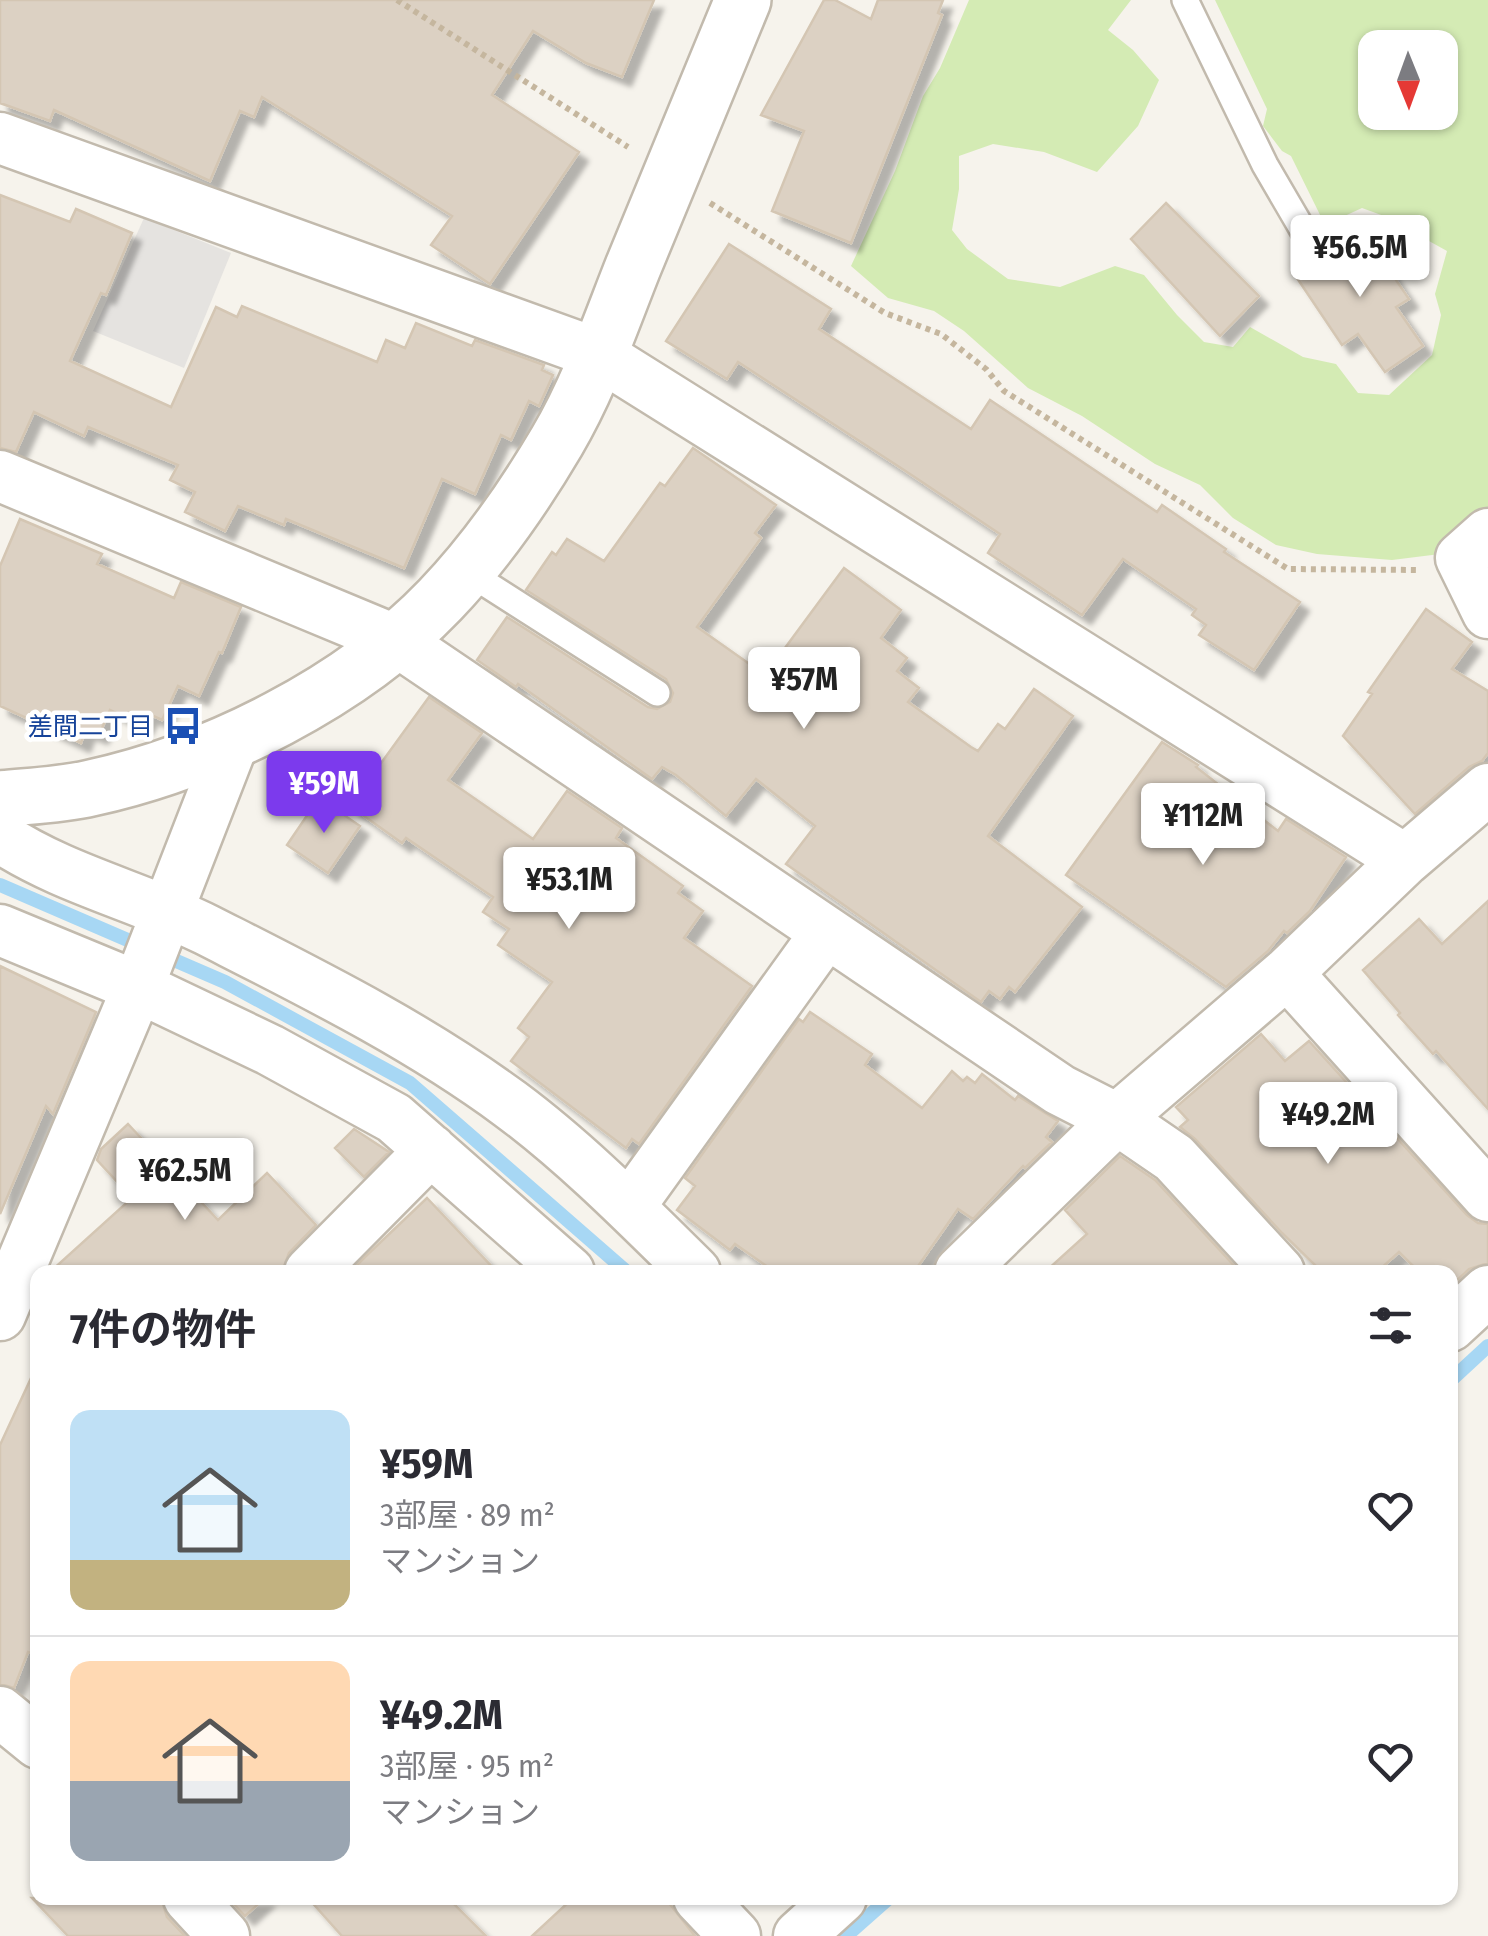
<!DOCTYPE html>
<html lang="ja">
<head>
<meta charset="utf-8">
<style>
	body { margin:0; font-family:"Fira Sans Condensed","Noto Sans JP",sans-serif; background:#f2f2f3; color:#2b2b33; height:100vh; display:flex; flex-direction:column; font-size:38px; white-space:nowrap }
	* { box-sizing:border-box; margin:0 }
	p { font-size:32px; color:#7c7c81 }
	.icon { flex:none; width:55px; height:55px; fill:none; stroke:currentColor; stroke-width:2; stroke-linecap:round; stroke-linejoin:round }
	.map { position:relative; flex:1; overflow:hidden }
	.details { position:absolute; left:30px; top:1265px; width:1428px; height:640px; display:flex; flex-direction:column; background:#fff; border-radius:20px; box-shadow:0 2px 8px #0004 }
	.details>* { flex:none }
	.needle { width:65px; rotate:179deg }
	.tools { position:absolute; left:1358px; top:30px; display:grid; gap:20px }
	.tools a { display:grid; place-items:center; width:100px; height:100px; border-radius:20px; background:#fff; box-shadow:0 2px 8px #0004; font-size:50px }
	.price { position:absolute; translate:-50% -85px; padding:0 22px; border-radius:10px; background:#fff; color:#222; font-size:32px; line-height:65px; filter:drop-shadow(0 2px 5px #0008) }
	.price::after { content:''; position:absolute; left:50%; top:60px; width:30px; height:22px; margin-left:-15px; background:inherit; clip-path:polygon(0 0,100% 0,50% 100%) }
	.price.on { background:#7c3aed; color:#fff }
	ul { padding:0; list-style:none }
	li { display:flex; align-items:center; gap:30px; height:250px; padding:0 40px }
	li+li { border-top:2px solid #e1e1e2 }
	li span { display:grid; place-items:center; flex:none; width:280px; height:200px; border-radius:20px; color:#555 }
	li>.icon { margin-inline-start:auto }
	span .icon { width:120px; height:120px; fill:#fffc; stroke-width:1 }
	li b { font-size:42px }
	h2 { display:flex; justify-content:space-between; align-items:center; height:120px; padding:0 40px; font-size:42px }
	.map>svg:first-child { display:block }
	.green { fill:#d4ebb4; fill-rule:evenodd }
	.parking { fill:#e5e3e0 }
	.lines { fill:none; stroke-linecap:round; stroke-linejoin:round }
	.stream { stroke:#a7d7f4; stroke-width:14 }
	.building { fill:#dcd1c3; stroke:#d4c6b3; stroke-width:2.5; filter:url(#shadow) }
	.service-casing { stroke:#c2baad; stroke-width:30 }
	.minor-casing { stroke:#c2baad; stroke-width:55 }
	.tertiary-casing { stroke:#c2baad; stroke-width:60 }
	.path { stroke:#c5b69e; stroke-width:6; stroke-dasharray:5 5; stroke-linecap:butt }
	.service { stroke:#fff; stroke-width:25 }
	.minor { stroke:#fff; stroke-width:50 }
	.tertiary { stroke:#fff; stroke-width:55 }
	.labels { text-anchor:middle; stroke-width:9; stroke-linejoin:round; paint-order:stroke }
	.transit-label { font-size:25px; fill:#164399; stroke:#fff; text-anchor:end }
</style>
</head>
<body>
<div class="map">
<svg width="1488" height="1936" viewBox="0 0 1488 1936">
	<defs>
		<filter id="shadow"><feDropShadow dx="9" dy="9" stdDeviation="2.5" flood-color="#0004"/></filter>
	</defs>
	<rect width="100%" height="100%" fill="#f6f3ec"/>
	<path class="green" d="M969,0H1131L1108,30L1133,50L1159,80L1138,126L1097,172L1044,152L993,144L959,156V189L952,230L967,249L1008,279L1060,287L1115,266L1144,275L1177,315L1204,342L1233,347L1250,327L1303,357L1336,364L1358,393L1389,395L1432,355L1441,315L1435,294L1447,251L1384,216L1362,208L1325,225L1291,156L1282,151L1263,126L1267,109L1215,0H1488V510L1440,554L1392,560L1317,554L1276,545L1233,518L1200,485L1155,464L1082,416L1028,388L964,331L934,311L888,298L851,266L895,171L923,96L940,68ZM1375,48H1440V112H1375Z"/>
	<path class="parking" d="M144,218L231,253L184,368L93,331Z"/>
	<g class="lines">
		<path class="stream" d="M0,885L225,982L410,1083L627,1272
			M1450,1381L1488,1346
			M846,1936L889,1898"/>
	</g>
	<path class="building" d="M0,0H654L622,77L586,63L533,31L492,95L579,152L490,284L431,245L452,216L262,97L254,117L240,111L210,181L54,110L50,121L0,103Z
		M824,0H835L871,19L878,0H943L938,13L942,15L851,243L772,211L804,131L761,115Z
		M0,195L70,222L76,209L132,233L106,295L101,293L70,361L171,407L216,307L237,317L242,306L377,362L386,340L405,348L416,323L472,346L475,340L544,365L542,370L553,375L539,406L529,401L511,440L501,435L475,494L442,479L404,568L286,519L284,525L238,506L225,531L185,512L195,492L170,480L178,465L88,427L84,436L34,412L16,452L0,448Z
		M1166,203L1259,296L1220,336L1131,239Z
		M1349,235L1357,246L1368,239L1409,299L1396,307L1423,346L1385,372L1358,334L1342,345L1293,272Z
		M729,244L831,309L819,329L971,429L990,400L1157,512L1162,505L1226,549L1224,552L1300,602L1254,670L1199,635L1206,625L1192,615L1196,609L1123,559L1082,615L988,553L1000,534L904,470L738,362L727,379L666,341Z
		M693,448L776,505L755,533L761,538L697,627L765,675L844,568L901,610L881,638L907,658L897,671L919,688L908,702L971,747L978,751L998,724L1005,729L1034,689L1073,716L988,836L1082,907L1015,992L1009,987L1000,999L989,991L981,1002L786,864L815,826L756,779L726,816L676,775L662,767L652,779L518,684L516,687L477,660L507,617L648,707L657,709L670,702L673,693L666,679L526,590L552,552L556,555L567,539L604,561L660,483L665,486Z
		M20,519L102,554L97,564L174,598L181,582L241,607L222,653L219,652L199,696L178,686L162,720L149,714L143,726L110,710L99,735L86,730L81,743L0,706V566Z
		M1426,609L1472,642L1452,669L1488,691V753L1482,761L1469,767L1415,814L1343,736L1372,694L1368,692Z
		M429,697L482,733L448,780L533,839L567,791L622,828L616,838L683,886L678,893L703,911L684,938L752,986L639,1144L632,1139L626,1148L511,1061L529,1037L518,1028L552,982L498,945L509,929L483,912L493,897L406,838L402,843L350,806Z
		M1162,742L1198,765L1196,767L1278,831L1286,819L1346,857L1310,911L1287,933L1284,931L1268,951L1226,987L1066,875Z
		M319,798L360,826L328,873L287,845Z
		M1488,901V1109L1436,1051L1433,1054L1398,1015L1400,1013L1363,970L1419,919L1442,944Z
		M0,966L96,1012L53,1114L46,1106L0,1214Z
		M810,1012L872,1054L865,1065L922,1108L952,1071L963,1081L967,1077L975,1083L982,1074L1015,1100L1018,1096L1058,1121L1046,1137L1052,1142L1025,1168L1023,1166L973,1219L958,1209L914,1272H775L735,1244L730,1250L677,1210L695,1186L685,1178L799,1019L803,1022Z
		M1261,1034L1285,1061L1309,1041L1467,1215L1478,1223L1488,1224V1263L1469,1269L1450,1287V1272H1419L1399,1252L1377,1272H1322L1282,1233L1195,1139L1180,1127L1188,1120L1176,1107Z
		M128,1124L218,1220L267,1173L316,1225L289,1253L282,1272H50L132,1198L97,1160L101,1149Z
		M354,1129L389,1152L364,1177L335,1148Z
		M1120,1156L1155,1180L1240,1272H1045L1087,1234L1065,1210Z
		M427,1198L497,1272H350L366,1256Z
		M38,1363V1655L28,1652L14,1688L0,1684V1445Z
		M32,1898H161L167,1917L185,1936H68Z
		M228,1898H265L245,1916Z
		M308,1898H448L486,1936H342Z
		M573,1898H665L695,1936H532Z"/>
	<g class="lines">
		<g class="service-casing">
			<path id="service" d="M1185,0L1265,165L1307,237
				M466,571L657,693"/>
		</g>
		<g class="minor-casing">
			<path id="minor" d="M0,138L598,354L1405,860
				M0,476L397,641L1060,1090L1117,1119L1174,1158L1279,1272
				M1488,534L1461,558L1488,613
				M0,837C63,879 139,896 207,930C311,983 415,1034 510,1104C576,1153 636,1214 695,1272
				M0,930L138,987L270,1050L394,1118L569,1272
				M1287,973L1488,1196
				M629,1207L826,933
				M310,1272L431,1150
				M960,1272L1117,1119L1287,973L1405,860L1488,789
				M0,1315L138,987L234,740
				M1450,1326L1488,1291
				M0,1712L38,1743
				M189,1898L224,1936
				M699,1898L735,1936
				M799,1936L841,1898"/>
		</g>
		<g class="tertiary-casing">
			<path id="tertiary" d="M0,799C30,796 61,795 91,788C214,761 352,692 440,600C485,553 524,497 557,441C589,387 610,325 633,267C670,178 706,89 743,0"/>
		</g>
		<path class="path" d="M397,0L628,147
			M710,203L885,313L941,334L986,369L1004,391L1288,569L1418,570"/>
		<use href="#service" class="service"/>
		<use href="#minor" class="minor"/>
		<use href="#tertiary" class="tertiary"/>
	</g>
	<defs>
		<g id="bus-bare" transform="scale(3)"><path d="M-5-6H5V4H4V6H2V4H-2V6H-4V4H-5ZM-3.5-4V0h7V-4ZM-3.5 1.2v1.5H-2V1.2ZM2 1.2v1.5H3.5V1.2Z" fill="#1a4fb4" stroke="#fff" stroke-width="2.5" paint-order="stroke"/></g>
	</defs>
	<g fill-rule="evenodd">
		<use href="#bus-bare" x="183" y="726"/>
	</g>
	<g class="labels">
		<g class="transit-label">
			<text x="153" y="735">差間二丁目</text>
		</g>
	</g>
</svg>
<div class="tools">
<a><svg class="needle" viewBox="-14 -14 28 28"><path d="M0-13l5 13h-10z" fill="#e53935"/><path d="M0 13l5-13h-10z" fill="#7c7c81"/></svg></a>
</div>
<b class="price" style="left:1360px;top:300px">¥56.5M</b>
<b class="price" style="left:804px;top:732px">¥57M</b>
<b class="price on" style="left:324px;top:836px">¥59M</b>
<b class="price" style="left:1203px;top:868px">¥112M</b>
<b class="price" style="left:569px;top:932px">¥53.1M</b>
<b class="price" style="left:1328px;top:1167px">¥49.2M</b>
<b class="price" style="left:185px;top:1223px">¥62.5M</b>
<section class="details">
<h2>7件の物件<svg class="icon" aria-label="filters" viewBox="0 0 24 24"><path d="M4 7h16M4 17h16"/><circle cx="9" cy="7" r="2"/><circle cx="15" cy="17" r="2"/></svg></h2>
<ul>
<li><span style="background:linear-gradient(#bfe0f5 75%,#c2b280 0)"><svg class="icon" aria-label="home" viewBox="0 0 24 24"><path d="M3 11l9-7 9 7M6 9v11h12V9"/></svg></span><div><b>¥59M</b><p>3部屋 · 89 m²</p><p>マンション</p></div><svg class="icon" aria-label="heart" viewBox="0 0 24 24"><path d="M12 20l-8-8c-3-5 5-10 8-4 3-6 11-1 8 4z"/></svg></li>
<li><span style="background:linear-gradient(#ffd9b3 60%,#9aa5b1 0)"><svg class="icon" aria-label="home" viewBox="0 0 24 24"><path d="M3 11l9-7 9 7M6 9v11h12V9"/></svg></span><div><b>¥49.2M</b><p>3部屋 · 95 m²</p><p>マンション</p></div><svg class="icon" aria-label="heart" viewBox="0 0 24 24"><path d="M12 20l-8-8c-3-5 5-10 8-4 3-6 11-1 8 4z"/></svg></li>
</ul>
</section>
</div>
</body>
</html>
